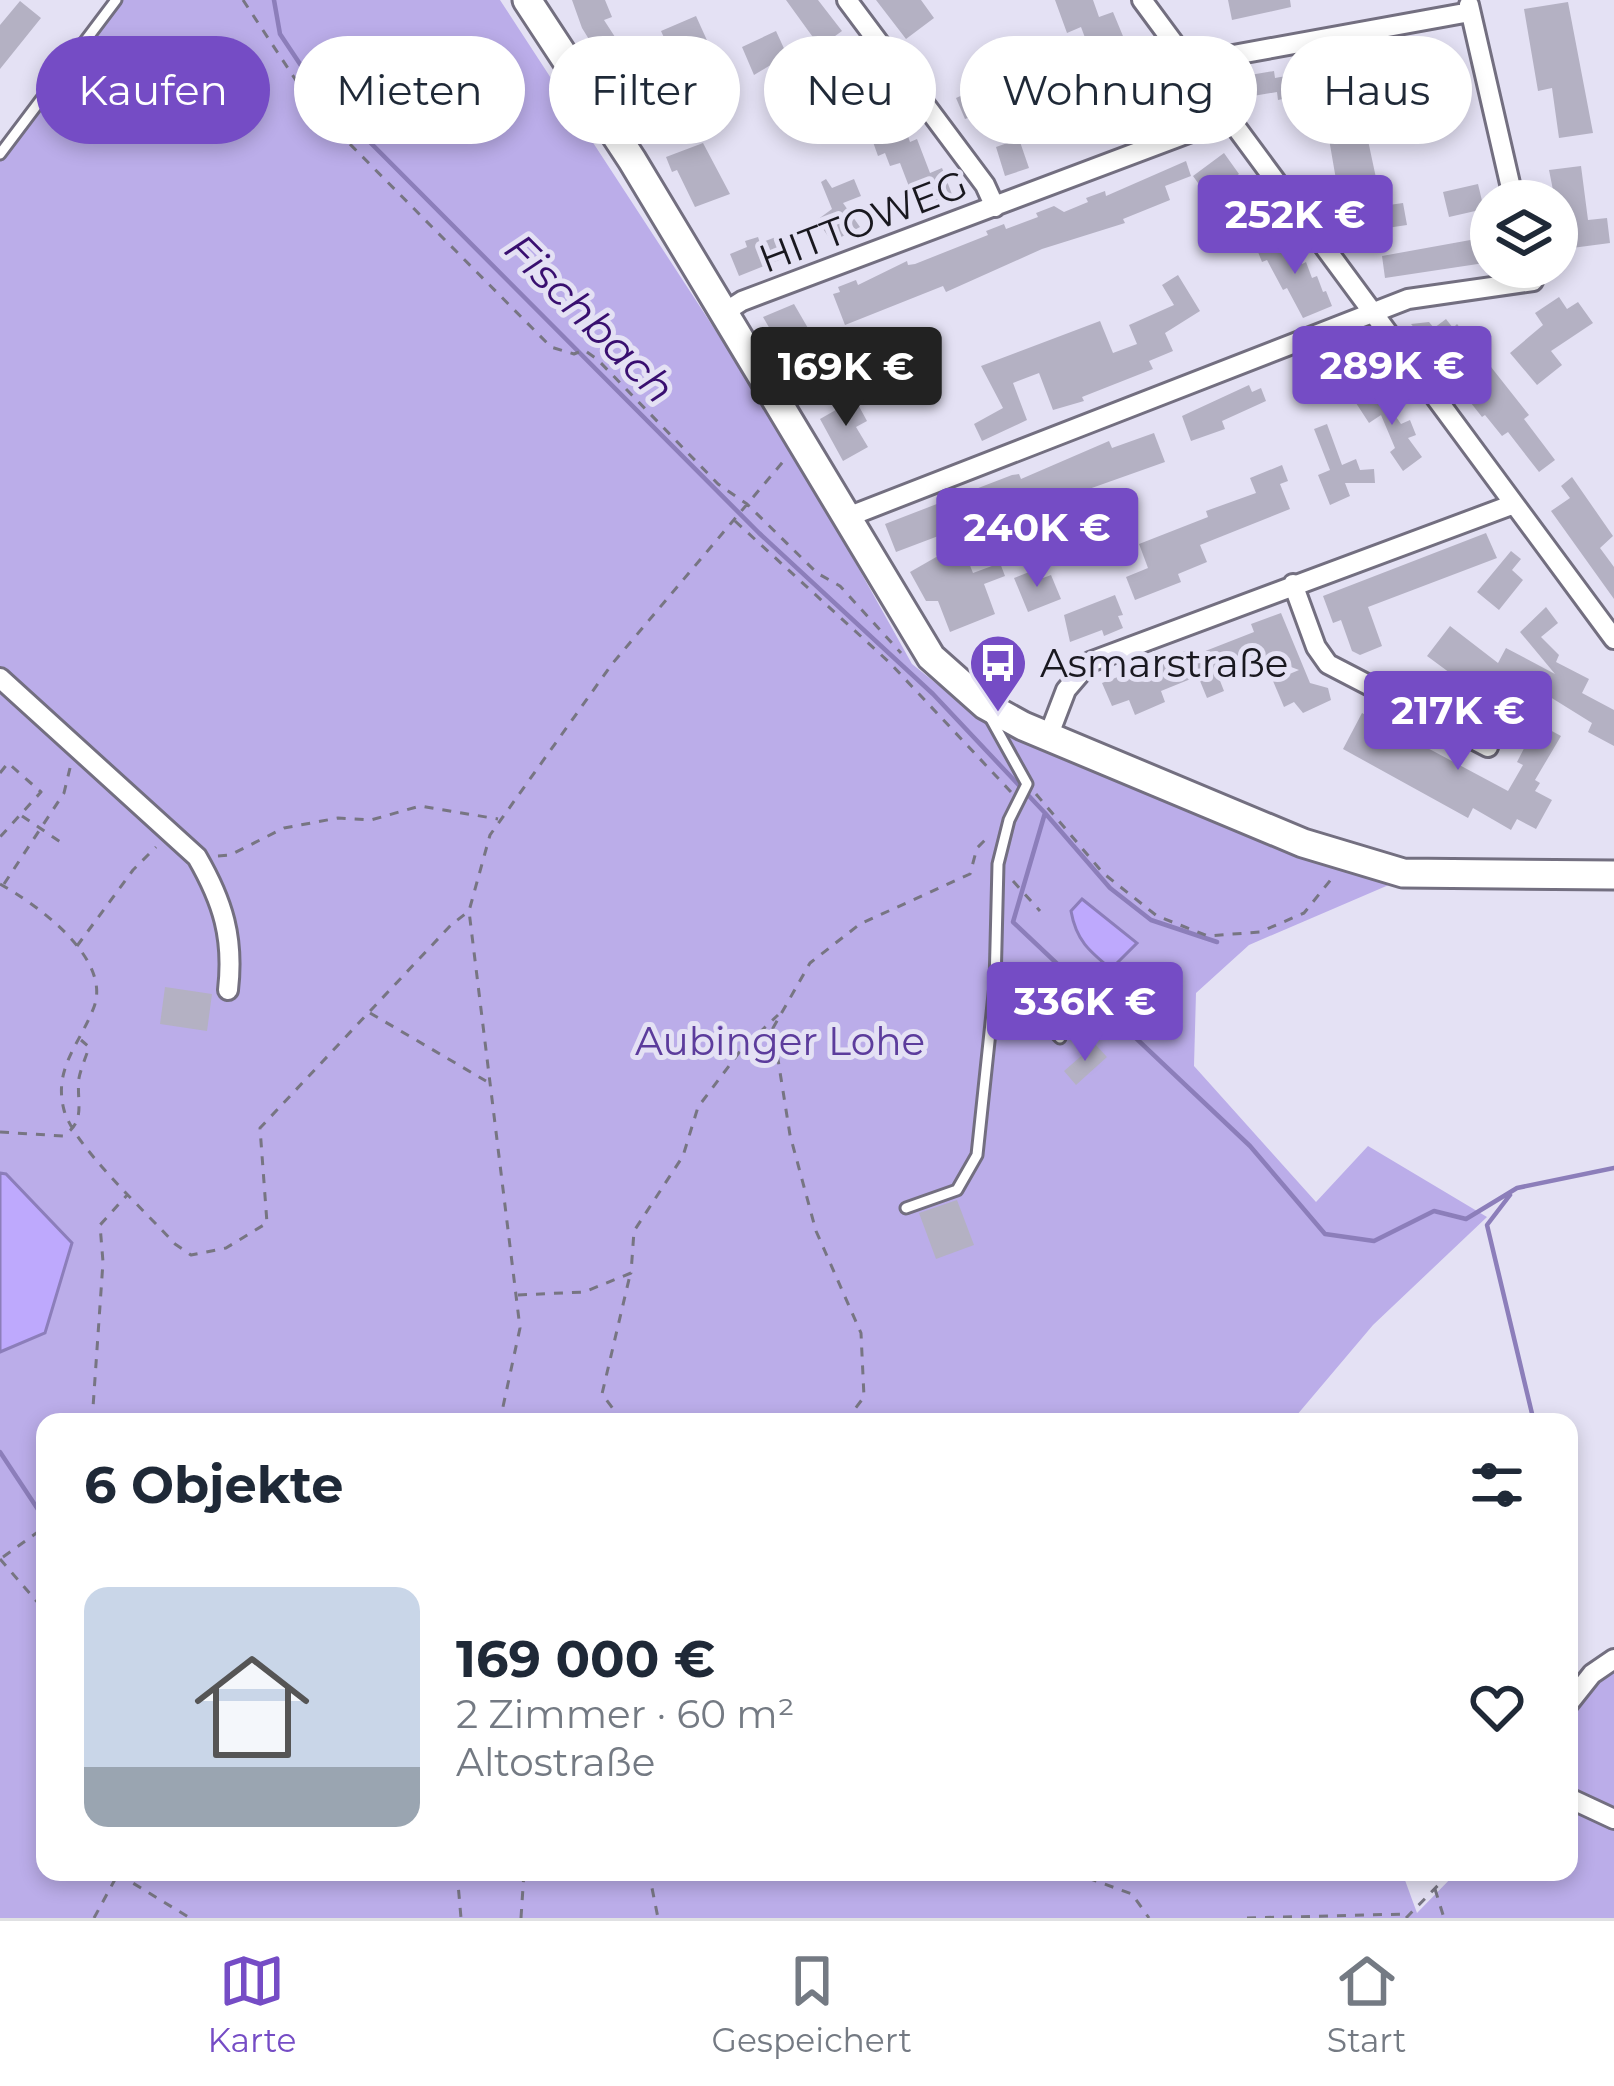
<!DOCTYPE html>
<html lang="de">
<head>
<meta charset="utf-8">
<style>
	body { margin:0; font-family:Montserrat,sans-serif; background:#f2f2f3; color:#1f2937; height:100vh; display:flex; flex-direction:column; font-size:45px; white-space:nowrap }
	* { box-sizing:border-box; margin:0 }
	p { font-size:39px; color:#747a83 }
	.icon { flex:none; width:66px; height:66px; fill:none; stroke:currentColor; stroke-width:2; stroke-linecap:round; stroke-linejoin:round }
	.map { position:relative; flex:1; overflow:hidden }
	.panel { position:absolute; left:36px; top:1413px; width:1542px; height:468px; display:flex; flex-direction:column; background:#fff; border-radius:24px; box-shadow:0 6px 18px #0003 }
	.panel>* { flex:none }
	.hud { position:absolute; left:36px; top:36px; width:1542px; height:108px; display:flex; gap:24px }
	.tools { position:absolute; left:1470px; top:180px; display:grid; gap:24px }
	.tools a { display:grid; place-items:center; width:108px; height:108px; border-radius:50%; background:#fff; box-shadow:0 6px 18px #0003; font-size:60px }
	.price { position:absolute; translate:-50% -102px; padding:0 27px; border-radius:12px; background:#754cc5; color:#fff; font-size:39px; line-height:78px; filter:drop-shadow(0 3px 6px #0008) }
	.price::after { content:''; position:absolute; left:50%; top:72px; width:36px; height:27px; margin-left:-18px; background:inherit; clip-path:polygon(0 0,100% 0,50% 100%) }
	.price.current { background:#222; color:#fff }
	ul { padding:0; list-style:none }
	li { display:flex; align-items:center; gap:36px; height:300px; padding:0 48px }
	li span { display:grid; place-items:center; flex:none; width:336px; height:240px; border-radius:24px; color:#555 }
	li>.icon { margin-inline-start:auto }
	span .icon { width:144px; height:144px; fill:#fffc; stroke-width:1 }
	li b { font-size:51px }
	h2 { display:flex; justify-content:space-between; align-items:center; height:144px; padding:0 48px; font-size:51px }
	.chip { padding:0 42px; border-radius:54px; background:#fff; box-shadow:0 6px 18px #0003; font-size:42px; line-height:108px }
	.chip.current { background:#754cc5; color:#fff }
	.tabs { display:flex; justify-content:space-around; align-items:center; height:168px; border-top:3px solid #e0e1e3; background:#fff; font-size:33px; color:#747a83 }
	.tabs a { display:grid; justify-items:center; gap:6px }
	.tabs .current { color:#754cc5 }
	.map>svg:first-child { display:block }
	.green { fill:#bbade9 }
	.water { fill:#bea9fd; stroke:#8c7eba; stroke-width:3 }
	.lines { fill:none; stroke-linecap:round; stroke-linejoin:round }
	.stream { stroke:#8c7eba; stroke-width:4.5 }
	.building { fill:#b4b1c3 }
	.service-casing { stroke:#736f80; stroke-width:15 }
	.minor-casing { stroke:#736f80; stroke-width:24 }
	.secondary-casing { stroke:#736f80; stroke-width:33 }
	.path { stroke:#777582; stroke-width:3; stroke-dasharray:9 9; stroke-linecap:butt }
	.service { stroke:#fff; stroke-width:9 }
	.minor { stroke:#fff; stroke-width:18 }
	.secondary { stroke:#fff; stroke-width:27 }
	.labels { text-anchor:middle; stroke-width:10; stroke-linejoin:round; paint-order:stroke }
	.street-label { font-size:39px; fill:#19181f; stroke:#e4e1f4 }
	.poi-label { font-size:39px; fill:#19181f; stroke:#e4e1f4; text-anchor:start }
	.park-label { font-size:39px; fill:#5c3c9c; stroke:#e4e1f4 }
	.water-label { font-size:42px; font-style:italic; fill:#390f70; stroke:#e4e1f4 }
</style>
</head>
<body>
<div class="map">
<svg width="1614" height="1918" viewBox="0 0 1614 1918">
	<rect width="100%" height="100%" fill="#e4e1f4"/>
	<path class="green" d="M122,0H500L787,440L912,664L977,716L1391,884L1249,945L1196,993L1194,1066L1316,1202L1368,1146L1487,1217L1373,1325L1291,1422H45V1872H1402L1417,1913L1457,1872H1569V1805L1614,1826V1918H0V1352L45,1333L72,1244L6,1174L0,1173V161Z
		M1614,1664V1817L1569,1796V1712L1579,1696Z"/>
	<path class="water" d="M1082,899L1137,943L1111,969C1089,951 1076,940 1071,911Z
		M0,1173L6,1174L72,1243L45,1333L0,1352Z"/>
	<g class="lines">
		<path class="stream" d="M274,0L280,34L316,88L759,533L933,694L1045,813L1013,922L1250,1146L1325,1234L1374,1241L1434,1211L1466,1219L1517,1188L1614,1168
			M1045,813L1110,888L1151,920L1217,942
			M1510,1195L1487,1225L1534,1422
			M0,1452L45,1520"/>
	</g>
	<path class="building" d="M572,0H605L612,17L604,20L626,54L632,51L653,83L627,101L582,28Z
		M786,0H818L842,31L820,47Z
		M876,0H921L934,18L906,39Z
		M1055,0H1093L1099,17L1113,12L1137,70L1124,75L1096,38L1087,43L1081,27L1067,33Z
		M1228,0H1290L1291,7L1232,20Z
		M20,1L41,18L0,69V25Z
		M1568,2L1593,133L1559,138L1552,88L1538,91L1524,9Z
		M696,16L710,47L675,62L661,31Z
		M776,31L787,55L754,75L742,47Z
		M1413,53L1422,92L1401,97L1396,76L1278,100L1277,92L1253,96L1250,75L1274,71L1275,78Z
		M865,62L883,87L860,103L842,78Z
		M1031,70L1053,100L1035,112L1013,84Z
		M816,83L826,108L791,122L781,98Z
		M698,85L709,112L672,123L662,100Z
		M978,88L986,108L992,106L999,120L979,129L973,116L965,119L956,98Z
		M1119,97L1130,124L1104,134L1094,107Z
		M901,116L910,142L917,139L930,173L942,168L953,197L918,210L900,163L890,166L885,153L878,156L868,128Z
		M1366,131L1382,206L1403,203L1407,225L1367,231L1361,193L1339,197L1329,139Z
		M1019,139L1029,168L1005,176L996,147Z
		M703,143L730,194L695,207L677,170L672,172L666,157Z
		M1224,153L1239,174L1208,197L1193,176Z
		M1186,161L1191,176L1165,186L1170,200L1123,219L1125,223L1042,249L946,292L943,286L845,325L833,294L840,292L838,287L856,280L858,285L907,261L908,265L915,264L988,235L986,231L1004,224L1006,229L1038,217L1036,213L1054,206L1064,212L1088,202L1086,198L1105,191L1106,196Z
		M1581,166L1588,220L1607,218L1610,243L1572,248L1566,209L1557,210L1549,170Z
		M826,179L832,188L854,179L861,196L843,203L860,227L832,242L817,220L832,209L821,182Z
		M1478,184L1484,209L1449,217L1443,192Z
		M1285,235L1291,250L1296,249L1302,264L1306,262L1312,278L1317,276L1323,292L1326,291L1332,306L1303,318L1287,288L1283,290L1267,260L1262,262L1256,247Z
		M758,237L760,243L776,237L784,258L739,276L730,254L747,247L745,241Z
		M1487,237L1491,262L1385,278L1382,256Z
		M1178,275L1200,311L1165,333L1173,351L1149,361L1153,369L1082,397L1084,401L1053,410L1039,373L1013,383L1027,420L982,441L974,424L1003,408L981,366L1100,321L1113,353L1137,344L1129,325L1174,305L1162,285Z
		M1559,297L1567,309L1578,302L1593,323L1551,351L1562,365L1537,385L1510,353L1543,325L1535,313Z
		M794,304L834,373L805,390L763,317Z
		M1446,319L1453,328L1457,324L1529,415L1524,419L1555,460L1539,472L1508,432L1502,436L1485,415L1482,417L1430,351L1436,343L1418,350L1413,344L1422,337L1411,324L1429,322L1434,328Z
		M1362,345L1365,352L1371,350L1376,365L1353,374L1350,366L1335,371L1330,356Z
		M1249,385L1252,392L1261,388L1266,401L1222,421L1225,429L1191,441L1182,416Z
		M1376,388L1401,424L1410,420L1416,435L1408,438L1422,457L1403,471L1390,452L1395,448L1381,415L1369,423L1356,403Z
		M855,399L867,421L856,427L868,447L843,461L820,419Z
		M1327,424L1342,465L1356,459L1360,470L1374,469L1375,483H1345L1350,496L1330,505L1318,475L1330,470L1314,429Z
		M1154,433L1165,462L1072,495L1076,505L1046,516L1039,498L896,552L885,524L1012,475L1019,474L1021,479L1109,441L1112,448Z
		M1282,465L1288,481L1280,484L1290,509L1200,545L1207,562L1178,574L1181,582L1135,600L1126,577L1148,568L1139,544L1208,517L1206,511L1256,493L1250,478Z
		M1572,477L1613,536L1600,548L1614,567V599L1551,511L1570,498L1561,486Z
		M1486,533L1497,558L1368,607L1382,646L1360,655L1352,651L1341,620L1333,623L1323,596Z
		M1511,551L1521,559L1512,570L1523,580L1499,610L1477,592Z
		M965,553L973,573L1000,563L1005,576L984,584L995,614L950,632L938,601H926L910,572L938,556L942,562Z
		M1039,568L1043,578L1051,575L1061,599L1028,612L1014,578Z
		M1115,595L1123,615L1118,616L1123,628L1104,636L1102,630L1070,642L1064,615Z
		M1546,607L1558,623L1541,637L1559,655L1556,662L1589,679L1582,693L1614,710V746L1588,732L1592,723L1521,679L1500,720L1469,704L1467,708L1454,700L1465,684L1427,656L1450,626L1498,663L1506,648L1555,674L1520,632Z
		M1281,613L1310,683L1328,688L1331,700L1303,713L1294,702L1284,707L1273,681L1299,670L1262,656L1217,673L1224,691L1207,698L1198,676L1161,691L1165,702L1135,715L1129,700L1112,706L1102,683L1188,650L1190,657L1254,632L1251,624Z
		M1362,713L1508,791L1523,765L1517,762L1537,723L1561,736L1535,780L1540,783L1535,791L1552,800L1536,829L1517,819L1511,830L1473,808L1468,818L1343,749Z
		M165,987L212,994L207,1031L160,1024Z
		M1095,1044L1107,1057L1076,1085L1064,1071Z
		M957,1200L974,1245L936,1259L919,1213Z"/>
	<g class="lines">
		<g class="service-casing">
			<path id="service" d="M0,154L116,0
				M993,1005C1024,999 1039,1017 1060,1038
				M906,1208L957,1190L977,1155L995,985L998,864L1009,820L1027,784L991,719"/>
		</g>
		<g class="minor-casing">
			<path id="minor" d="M847,0L985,185L995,207
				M1142,0L1614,639
				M1469,5L1514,201
				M1193,68L1206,60L1470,12
				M725,312L742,301L1207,126L1226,112
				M845,518L1408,299L1533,281L1530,267
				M1293,584L1316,647L1328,664L1488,747
				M0,678L197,857C223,902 234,938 228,990
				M1048,737L1066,690L1090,662L1514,504
				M1569,1703L1592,1674L1614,1659
				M1569,1798L1614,1819"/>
		</g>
		<g class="secondary-casing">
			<path id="secondary" d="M527,0L632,160L931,657L985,705L1023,726L1303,843L1403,873L1614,875"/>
		</g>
		<path class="path" d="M243,0L307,97L335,129L551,347L574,354L584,350L597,359L718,484L747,504L817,573L840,586L901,653
			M735,521L890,663L1011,792
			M0,773L8,763L41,792L0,837
			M1036,794L1103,873L1157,916L1208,936L1260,932L1304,913L1333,877
			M22,816L62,843
			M218,856L230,855L284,828L338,818L371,820L420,806L498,819
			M1013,881L1040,911
			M0,884C36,904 112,958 94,1007C80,1044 53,1068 64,1110C73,1145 147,1213 175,1244L191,1255L226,1248L267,1223L260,1128L451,925L469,911
			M4,884L64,793L70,768
			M77,946L133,870L156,847
			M370,1013L486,1081
			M0,1132L63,1136C87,1121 76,1102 79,1078C81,1068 86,1057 89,1047L81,1040
			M518,1295L584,1292L631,1273L634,1231L683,1156L698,1107L741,1050L778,1015
			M92,1422L103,1262L100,1225L128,1194
			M495,1422L501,1416L520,1328L469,911L490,835L612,664L787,457
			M623,1422L602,1394L630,1275
			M845,1422L864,1397L861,1333L816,1231L790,1135L773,1028L810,963L860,924L970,874L977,848L989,836
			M3,1557L45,1527
			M0,1559L45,1611
			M457,1872L461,1918
			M657,1872L651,1883L658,1918
			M1071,1872L1132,1894L1149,1918
			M118,1874L190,1918
			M1435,1889L1444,1918
			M94,1918L119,1872
			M521,1918L524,1872
			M1247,1918L1406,1914
			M1406,1918L1451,1872"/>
		<use href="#service" class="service"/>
		<use href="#minor" class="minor"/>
		<use href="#secondary" class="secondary"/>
	</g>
	<defs>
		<g id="bus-pin" transform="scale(3)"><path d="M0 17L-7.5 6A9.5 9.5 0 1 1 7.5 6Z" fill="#754cc5" stroke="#e4e1f4"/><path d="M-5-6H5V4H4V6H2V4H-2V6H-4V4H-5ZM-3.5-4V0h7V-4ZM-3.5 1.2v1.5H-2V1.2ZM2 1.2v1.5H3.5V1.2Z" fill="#fff"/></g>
	</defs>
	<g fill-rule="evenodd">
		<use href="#bus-pin" x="998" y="663"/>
	</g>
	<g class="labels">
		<g class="street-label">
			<text transform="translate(863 221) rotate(-21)" y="14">HITTOWEG</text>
		</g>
		<g class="poi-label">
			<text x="1040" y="677">Asmarstraße</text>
		</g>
		<g class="park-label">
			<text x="780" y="1055">Aubinger Lohe</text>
		</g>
		<g class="water-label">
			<text transform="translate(590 318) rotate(45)" y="15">Fischbach</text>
		</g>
	</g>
</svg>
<div class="tools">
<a><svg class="icon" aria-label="layers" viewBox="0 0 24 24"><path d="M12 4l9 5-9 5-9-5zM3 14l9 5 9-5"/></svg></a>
</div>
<b class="price" style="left:1295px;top:277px">252K €</b>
<b class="price" style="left:1392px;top:428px">289K €</b>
<b class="price current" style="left:846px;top:429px">169K €</b>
<b class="price" style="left:1037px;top:590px">240K €</b>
<b class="price" style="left:1458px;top:773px">217K €</b>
<b class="price" style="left:1085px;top:1064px">336K €</b>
<div class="hud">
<a class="chip current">Kaufen</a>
<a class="chip">Mieten</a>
<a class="chip">Filter</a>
<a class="chip">Neu</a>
<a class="chip">Wohnung</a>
<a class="chip">Haus</a>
</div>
<section class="panel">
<h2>6 Objekte<svg class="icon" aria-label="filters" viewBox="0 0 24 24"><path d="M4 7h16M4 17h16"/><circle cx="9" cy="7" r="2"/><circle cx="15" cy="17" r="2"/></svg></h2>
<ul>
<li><span style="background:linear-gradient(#c9d6e8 75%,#9aa5b1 0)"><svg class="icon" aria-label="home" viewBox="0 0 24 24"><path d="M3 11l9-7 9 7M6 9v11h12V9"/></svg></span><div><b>169 000 €</b><p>2 Zimmer · 60 m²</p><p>Altostraße</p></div><svg class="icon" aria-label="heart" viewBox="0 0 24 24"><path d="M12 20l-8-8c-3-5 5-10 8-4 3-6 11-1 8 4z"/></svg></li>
</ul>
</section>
</div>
<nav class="tabs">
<a class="current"><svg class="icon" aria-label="map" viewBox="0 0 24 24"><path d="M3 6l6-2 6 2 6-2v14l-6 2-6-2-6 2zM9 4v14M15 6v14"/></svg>Karte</a>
<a><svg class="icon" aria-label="saved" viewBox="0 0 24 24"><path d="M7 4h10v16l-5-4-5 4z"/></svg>Gespeichert</a>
<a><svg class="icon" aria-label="home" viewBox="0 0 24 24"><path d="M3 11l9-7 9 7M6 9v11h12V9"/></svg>Start</a>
</nav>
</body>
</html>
